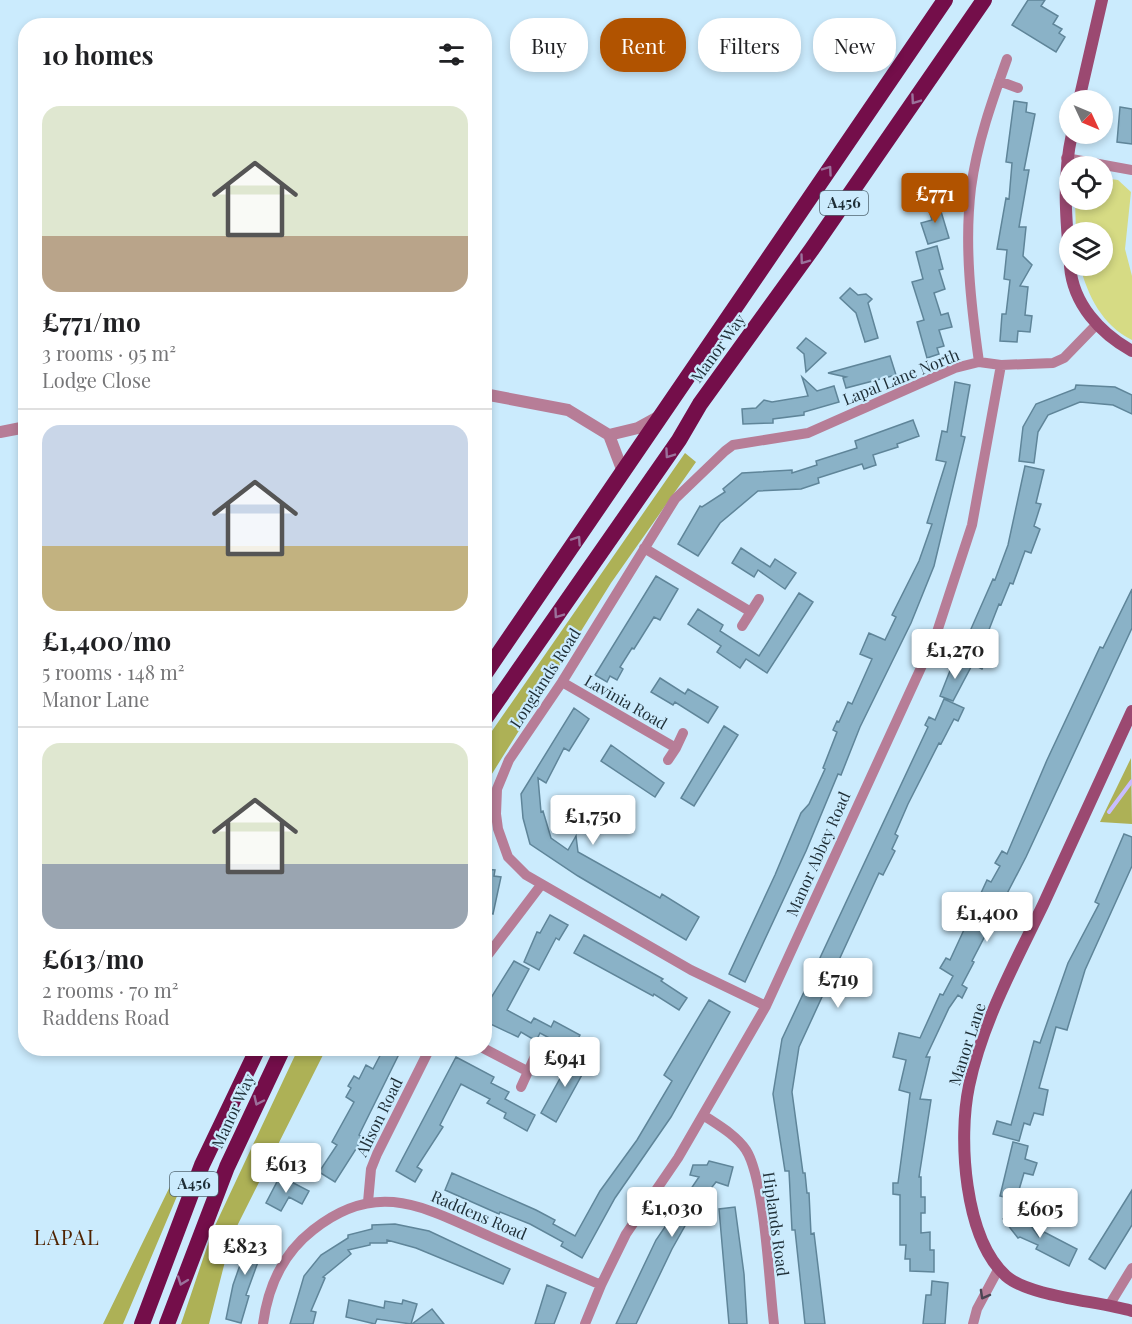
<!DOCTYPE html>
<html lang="en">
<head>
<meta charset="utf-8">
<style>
	body { margin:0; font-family:"Playfair Display",serif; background:#f6f6f6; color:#202124; height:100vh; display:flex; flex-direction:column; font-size:22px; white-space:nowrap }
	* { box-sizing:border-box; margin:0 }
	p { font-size:20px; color:#757577 }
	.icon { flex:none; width:33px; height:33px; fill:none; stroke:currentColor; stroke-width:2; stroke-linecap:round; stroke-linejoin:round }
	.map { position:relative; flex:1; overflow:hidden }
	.drawer { position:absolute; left:18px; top:18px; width:474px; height:1038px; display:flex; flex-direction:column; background:#fff; border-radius:24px; box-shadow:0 3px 9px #0003 }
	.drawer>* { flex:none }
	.guide { position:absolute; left:510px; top:18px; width:531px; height:54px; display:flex; gap:12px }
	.needle { width:39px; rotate:134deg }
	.tools { position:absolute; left:1059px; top:90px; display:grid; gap:12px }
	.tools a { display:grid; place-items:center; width:54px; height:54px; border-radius:50%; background:#fff; box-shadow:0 3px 9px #0003; font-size:30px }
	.price { position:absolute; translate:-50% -51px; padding:0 14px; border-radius:6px; background:#fff; color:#222; font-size:20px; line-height:39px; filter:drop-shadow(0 2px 3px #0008) }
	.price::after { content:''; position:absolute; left:50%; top:36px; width:18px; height:14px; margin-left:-9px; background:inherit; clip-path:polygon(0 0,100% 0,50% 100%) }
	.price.on { background:#b15300; color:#fff }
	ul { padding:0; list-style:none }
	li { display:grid; align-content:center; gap:12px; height:318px; padding:0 24px }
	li+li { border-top:2px solid #e0e0e0 }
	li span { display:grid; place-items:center; height:186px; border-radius:18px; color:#555 }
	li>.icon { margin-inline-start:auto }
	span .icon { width:108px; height:108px; fill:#fffc; stroke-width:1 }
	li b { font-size:26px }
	h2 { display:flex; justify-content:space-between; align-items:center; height:72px; padding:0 24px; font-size:26px }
	.chip { padding:0 21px; border-radius:24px; background:#fff; box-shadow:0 3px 9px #0003; font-size:21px; line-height:54px }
	.chip.on { background:#b15300; color:#fff }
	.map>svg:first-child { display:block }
	.green { fill:#d6db84 }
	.forest { fill:#adb156 }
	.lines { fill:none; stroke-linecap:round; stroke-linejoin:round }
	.stream { stroke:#c7bdff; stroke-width:4 }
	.building { fill:#8ab2c7; stroke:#5f8599; stroke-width:1.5 }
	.minor { stroke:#b77d97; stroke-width:10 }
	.tertiary { stroke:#b77d97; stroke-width:12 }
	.secondary { stroke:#9b4971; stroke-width:12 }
	.trunk { stroke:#740e4a; stroke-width:16 }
	.oneway { stroke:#9b719b }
	.oneway2 { stroke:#4c4653 }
	.labels { text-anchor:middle; stroke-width:4.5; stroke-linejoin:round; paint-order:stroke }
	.shield { fill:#cbebfd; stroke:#526772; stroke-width:1.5 }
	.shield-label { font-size:15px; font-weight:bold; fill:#1e2e36 }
	.street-label { font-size:16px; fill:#1e2e36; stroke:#cbebfd }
	.quarter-label { font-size:20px; letter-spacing:1.5px; fill:#4f2200; stroke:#cbebfd }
</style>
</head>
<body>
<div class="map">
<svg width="1132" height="1324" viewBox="0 0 1132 1324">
	<rect width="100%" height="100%" fill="#cbebfd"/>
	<path class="green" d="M1103,178L1118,180L1131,192L1125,249L1132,276V340C1102,325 1088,296 1080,266H1102V232H1076L1075,200H1102Z"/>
	<path class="forest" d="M685,453L696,462L611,583L485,785V741Z
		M1131,758L1132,824L1100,822Z
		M298,1049H326L231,1238L209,1324H181L212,1232Z
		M176,1174L183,1182L123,1324H103Z"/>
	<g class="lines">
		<path class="stream" d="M1109,812L1132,781"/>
	</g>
	<path class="building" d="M1028,0H1045L1041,6L1058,16L1053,24L1062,29L1059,33L1065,37L1056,52L1012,25Z
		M1014,101L1027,103L1026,112L1035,114L1024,170H1029L1019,227H1026L1023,256L1032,265L1020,286L1028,287L1025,315L1032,316L1030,332L1018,331L1017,342L1000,341L1002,314H1006L1010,280L1004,279L1007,250L997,249L1006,198L1009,199L1012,163L1006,162Z
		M1120,107L1132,109V144L1117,142Z
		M937,198L949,238L928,244L921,223L932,220L926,201Z
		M937,246L943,269L939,270L945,289L934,293L941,315L948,313L952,327L939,330L944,346L937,348L939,354L927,358L917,322L924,320L912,282L923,279L916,252Z
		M850,288L858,295L866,294L872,299L868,303L878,338L865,342L856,313L840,298Z
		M806,338L826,353L806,372L804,354L797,348Z
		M890,356L896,375L846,388L843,378L846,377L828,373Z
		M802,377L817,391L834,386L839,402L804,412V415L773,419V423L743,424L742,409L756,408L764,400L772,402L808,396Z
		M955,382L970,385L961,436L965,437L934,566L911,623L860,727L841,775L838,774L806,851L745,982L729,974L775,875L801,813L809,804L825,769L823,768L837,732L833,730L837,721L839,722L848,702L852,704L872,659L860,654L869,633L885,640L896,617L892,615L919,561L932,524L927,523L946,462L936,460L942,431L947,432Z
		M1076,385L1115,387L1132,395V414L1113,405L1080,402L1048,415L1038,432L1034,463L1019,461L1023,427L1036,404L1075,389Z
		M913,420L919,436L897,444L898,447L873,455L876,465L864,469L862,464L818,478L819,483L801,489L758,491L720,523L698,556L678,544L700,506L702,507L725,492L723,489L742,473L792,470V473L817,465L816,461L857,448L855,441Z
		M1025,466L1044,470L1036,503L1041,504L1034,526L1040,529L1031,553L1025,551L1013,584L1010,583L1001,605L999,604L983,645L967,638L993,579L995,580L1008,545Z
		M741,548L770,567L775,559L796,573L785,589L758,570L754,577L732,563Z
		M656,576L678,589L660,620L654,617L634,649L632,648L620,667L623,669L617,680L610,676L607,682L595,675Z
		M1132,589V628L1026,857L972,961L974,962L962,985L967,988L962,998L958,995L949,1008L926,1057H930L920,1099L931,1100L919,1177H921V1197H925V1213H921V1233L930,1232V1250H934V1272L910,1271V1259H905L906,1245H900V1195L893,1194V1183H898L910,1093L899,1090L906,1060L893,1057L899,1033L920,1038L940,994L943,995L953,976L940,968L946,958L950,960L987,880L991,882L1000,866L995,863L1002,851L1007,854L1047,760L1100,647L1103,648Z
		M799,593L813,602L767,673L746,659L740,668L717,652L721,646L688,624L698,609L723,625L720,631L759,656Z
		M976,645L990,651L982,669L968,662Z
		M955,658L971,667L953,701L940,696Z
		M660,678L685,694L688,689L718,707L708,723L675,702L673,705L651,692Z
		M944,699L964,708L958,721L954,719L941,744L939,743L908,804L895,834L898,836L892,849L895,851L883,875L879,873L799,1047L792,1092L803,1173H805L807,1193H809L811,1234L814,1233L825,1324H805L795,1230H792L789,1171H785L773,1094L782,1039L928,727L925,725L929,717L935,720Z
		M574,708L589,719L569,751L564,748L546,783L538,778L541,812L543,811L551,838L568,850L576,836L578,852L660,898L662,894L699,917L686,940L578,876L530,844L523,818L521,794Z
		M724,726L738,735L694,806L681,798Z
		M611,745L664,783L655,797L601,761Z
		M1124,834L1132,837V866L1085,970L1067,1030L1056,1027L1039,1088L1048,1090L1043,1115L1034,1113L1030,1125L1024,1123L1019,1141L993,1134L997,1121L1011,1125L1034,1041L1040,1043L1068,963L1099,904L1095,902Z
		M484,869L495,870L494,876L501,877L493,914L484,911Z
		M550,915L568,925L559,940L556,938L539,970L524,962L537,932L540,933Z
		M584,935L663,979L661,981L687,998L679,1010L654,994L653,996L574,953Z
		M514,961L529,969L507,1010L531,1023L534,1018L551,1027L554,1021L580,1035L572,1050L540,1033L536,1041L521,1032L518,1037L484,1021V1009Z
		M709,1000L730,1012L671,1117L615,1198L582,1258L561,1246L563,1242L530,1224L500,1212L499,1214L445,1190L452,1173L536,1210L555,1220L553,1224L575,1236L600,1191L637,1140L672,1081L664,1075Z
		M384,1048H402L359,1135L363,1138L335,1182L319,1172L337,1145L332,1142L354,1102L346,1097L351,1088L348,1086L354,1076L359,1079L366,1065L373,1069Z
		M574,1053L589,1062L556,1122L541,1113Z
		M456,1057L494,1077L491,1083L509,1092L505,1099L535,1115L527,1131L504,1118L506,1113L487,1103L490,1099L461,1084L440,1125L443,1127L417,1167L422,1170L415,1182L396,1171Z
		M1013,1142L1028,1146L1025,1159L1037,1163L1033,1175L1024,1173L1016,1200L1000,1196Z
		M709,1161L733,1167L728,1186L716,1182L694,1210L672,1249L636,1324H616L656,1240L699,1177L690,1175L693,1165H707Z
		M280,1176L309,1191L302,1204L289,1197L281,1211L266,1203Z
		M1132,1190V1225L1105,1269L1089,1259Z
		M735,1207L744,1274L747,1324H729L719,1209Z
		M1018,1208L1039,1237L1044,1232L1077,1249L1069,1266L1036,1249L1038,1245L1020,1237L1018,1238L1003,1219Z
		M395,1224L429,1231L510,1269L503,1284L416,1248L387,1240V1243H370V1245L348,1250L351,1254L323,1277L325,1278L311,1311L316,1312L313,1324H290L304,1276L321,1255L348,1238V1235L372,1229V1225Z
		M256,1226L268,1237L249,1259L258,1262L246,1295L249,1296L241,1323L226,1319L233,1285L247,1245L243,1241Z
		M932,1281L948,1283L945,1324H923L926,1295H931Z
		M547,1285L566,1293L554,1324H535Z
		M349,1300L384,1308L385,1301L402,1304L403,1300L417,1304L411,1324L377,1319L375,1324L346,1317Z
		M432,1309L444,1324H412Z"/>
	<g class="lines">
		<path class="minor" d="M999,81L1018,88
			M1066,158L1132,170
			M979,362C971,305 964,245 971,188C977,143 992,101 1007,59
			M644,548L751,612
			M742,626L759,599
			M562,682L676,748L683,733
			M668,760L676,748
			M484,960L541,885
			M766,1006L691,970L526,875L508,857L498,829L496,814L497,789L509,760L562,682L675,499L725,451L733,445L808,433L955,368L979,362L1001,365L1053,363L1064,358L1097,324
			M483,1048L527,1071
			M521,1087L536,1054
			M703,1115C718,1125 736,1135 746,1150C765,1180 769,1284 774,1324
			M368,1202L371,1169L377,1154L430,1048
			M1110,1304L1132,1268
			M263,1324C268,1286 282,1254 313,1230C378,1178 425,1208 491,1237C528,1253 564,1269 601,1285
			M585,1324L601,1285L626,1234L678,1158L766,1006L936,635L972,525L1001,365
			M973,1324L977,1309L999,1268"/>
		<path class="tertiary" d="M484,394L568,410L609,435L623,472
			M0,432L26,427
			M609,435L638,428L658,417"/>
		<path class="secondary" d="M1079,100L1102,0
			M1070,265C1066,220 1062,178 1072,134
			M1070,266C1073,304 1100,333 1132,351
			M1132,711C1102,776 1073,841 1043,905C1015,963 982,1023 969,1086C958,1138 964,1238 1006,1276C1030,1297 1099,1301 1132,1311"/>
		<path class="trunk" d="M484,675L945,0
			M484,720L679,440L700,404L812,249L984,0
			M142,1324L202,1165L258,1048
			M167,1324L227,1167L283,1048"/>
	</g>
	<defs><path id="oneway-chevron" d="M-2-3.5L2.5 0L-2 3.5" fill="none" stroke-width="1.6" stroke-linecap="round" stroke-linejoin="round" transform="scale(1.5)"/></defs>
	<g class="oneway">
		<use href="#oneway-chevron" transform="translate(915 100) rotate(125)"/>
		<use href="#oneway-chevron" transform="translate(828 170) rotate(-55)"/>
		<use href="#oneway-chevron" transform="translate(804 260) rotate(126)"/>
		<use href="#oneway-chevron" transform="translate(669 454) rotate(125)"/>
		<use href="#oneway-chevron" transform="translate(577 540) rotate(-56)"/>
		<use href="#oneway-chevron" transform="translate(558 614) rotate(125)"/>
		<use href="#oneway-chevron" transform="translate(258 1101) rotate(115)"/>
		<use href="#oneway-chevron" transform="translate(182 1281) rotate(110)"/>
	</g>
	<use class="oneway2" href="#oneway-chevron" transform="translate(984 1295) rotate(119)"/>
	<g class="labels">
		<g class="shield">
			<rect x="820" y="191" width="48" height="24" rx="4.5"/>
			<rect x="170" y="1172" width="48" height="24" rx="4.5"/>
		</g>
		<g class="shield-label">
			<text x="844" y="208">A456</text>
			<text x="194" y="1189">A456</text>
		</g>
		<g class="street-label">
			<text transform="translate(718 348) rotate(-54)" y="6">Manor Way</text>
			<text transform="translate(901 377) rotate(-22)" y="6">Lapal Lane North</text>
			<text transform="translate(545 678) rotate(-57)" y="6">Longlands Road</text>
			<text transform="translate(626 702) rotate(30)" y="6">Lavinia Road</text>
			<text transform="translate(818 854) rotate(-66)" y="6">Manor Abbey Road</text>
			<text transform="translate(967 1044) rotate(-72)" y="6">Manor Lane</text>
			<text transform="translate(233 1111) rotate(-65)" y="6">Manor Way</text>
			<text transform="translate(379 1117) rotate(-64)" y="6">Alison Road</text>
			<text transform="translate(479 1215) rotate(23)" y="6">Raddens Road</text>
			<text transform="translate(776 1224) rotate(82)" y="6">Hiplands Road</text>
		</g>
		<g class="quarter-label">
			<text x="67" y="1245">LAPAL</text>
		</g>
	</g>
</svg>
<div class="tools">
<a><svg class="needle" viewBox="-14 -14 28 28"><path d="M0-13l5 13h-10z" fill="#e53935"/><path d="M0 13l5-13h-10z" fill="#757577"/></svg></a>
<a><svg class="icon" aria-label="locate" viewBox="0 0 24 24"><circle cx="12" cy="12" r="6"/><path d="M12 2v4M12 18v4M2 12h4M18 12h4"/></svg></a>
<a><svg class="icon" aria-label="layers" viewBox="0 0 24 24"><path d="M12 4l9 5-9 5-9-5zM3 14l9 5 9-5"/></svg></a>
</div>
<b class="price on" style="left:935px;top:224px">£771</b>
<b class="price" style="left:955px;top:680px">£1,270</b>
<b class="price" style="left:593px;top:846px">£1,750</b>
<b class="price" style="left:987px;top:943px">£1,400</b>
<b class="price" style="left:838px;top:1009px">£719</b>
<b class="price" style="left:565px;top:1088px">£941</b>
<b class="price" style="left:286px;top:1194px">£613</b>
<b class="price" style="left:672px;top:1238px">£1,030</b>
<b class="price" style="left:1040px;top:1239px">£605</b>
<b class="price" style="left:245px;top:1276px">£823</b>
<div class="guide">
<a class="chip">Buy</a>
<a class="chip on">Rent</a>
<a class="chip">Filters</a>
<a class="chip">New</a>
</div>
<section class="drawer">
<h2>10 homes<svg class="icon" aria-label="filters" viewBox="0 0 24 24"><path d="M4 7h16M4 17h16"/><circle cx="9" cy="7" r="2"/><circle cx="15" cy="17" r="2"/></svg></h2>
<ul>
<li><span style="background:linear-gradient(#dfe7d0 70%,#b9a48a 0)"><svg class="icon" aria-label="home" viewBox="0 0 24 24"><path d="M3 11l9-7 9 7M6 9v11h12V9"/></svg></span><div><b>£771/mo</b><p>3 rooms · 95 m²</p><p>Lodge Close</p></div></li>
<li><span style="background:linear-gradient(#c9d6e8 65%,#c2b280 0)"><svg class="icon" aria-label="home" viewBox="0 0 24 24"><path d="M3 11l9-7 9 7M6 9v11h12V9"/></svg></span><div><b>£1,400/mo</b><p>5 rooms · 148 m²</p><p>Manor Lane</p></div></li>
<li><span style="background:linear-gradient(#dfe7d0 65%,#9aa5b1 0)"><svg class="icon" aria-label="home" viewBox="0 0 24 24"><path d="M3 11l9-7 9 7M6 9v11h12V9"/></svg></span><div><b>£613/mo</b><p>2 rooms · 70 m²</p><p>Raddens Road</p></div></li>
</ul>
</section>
</div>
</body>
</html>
